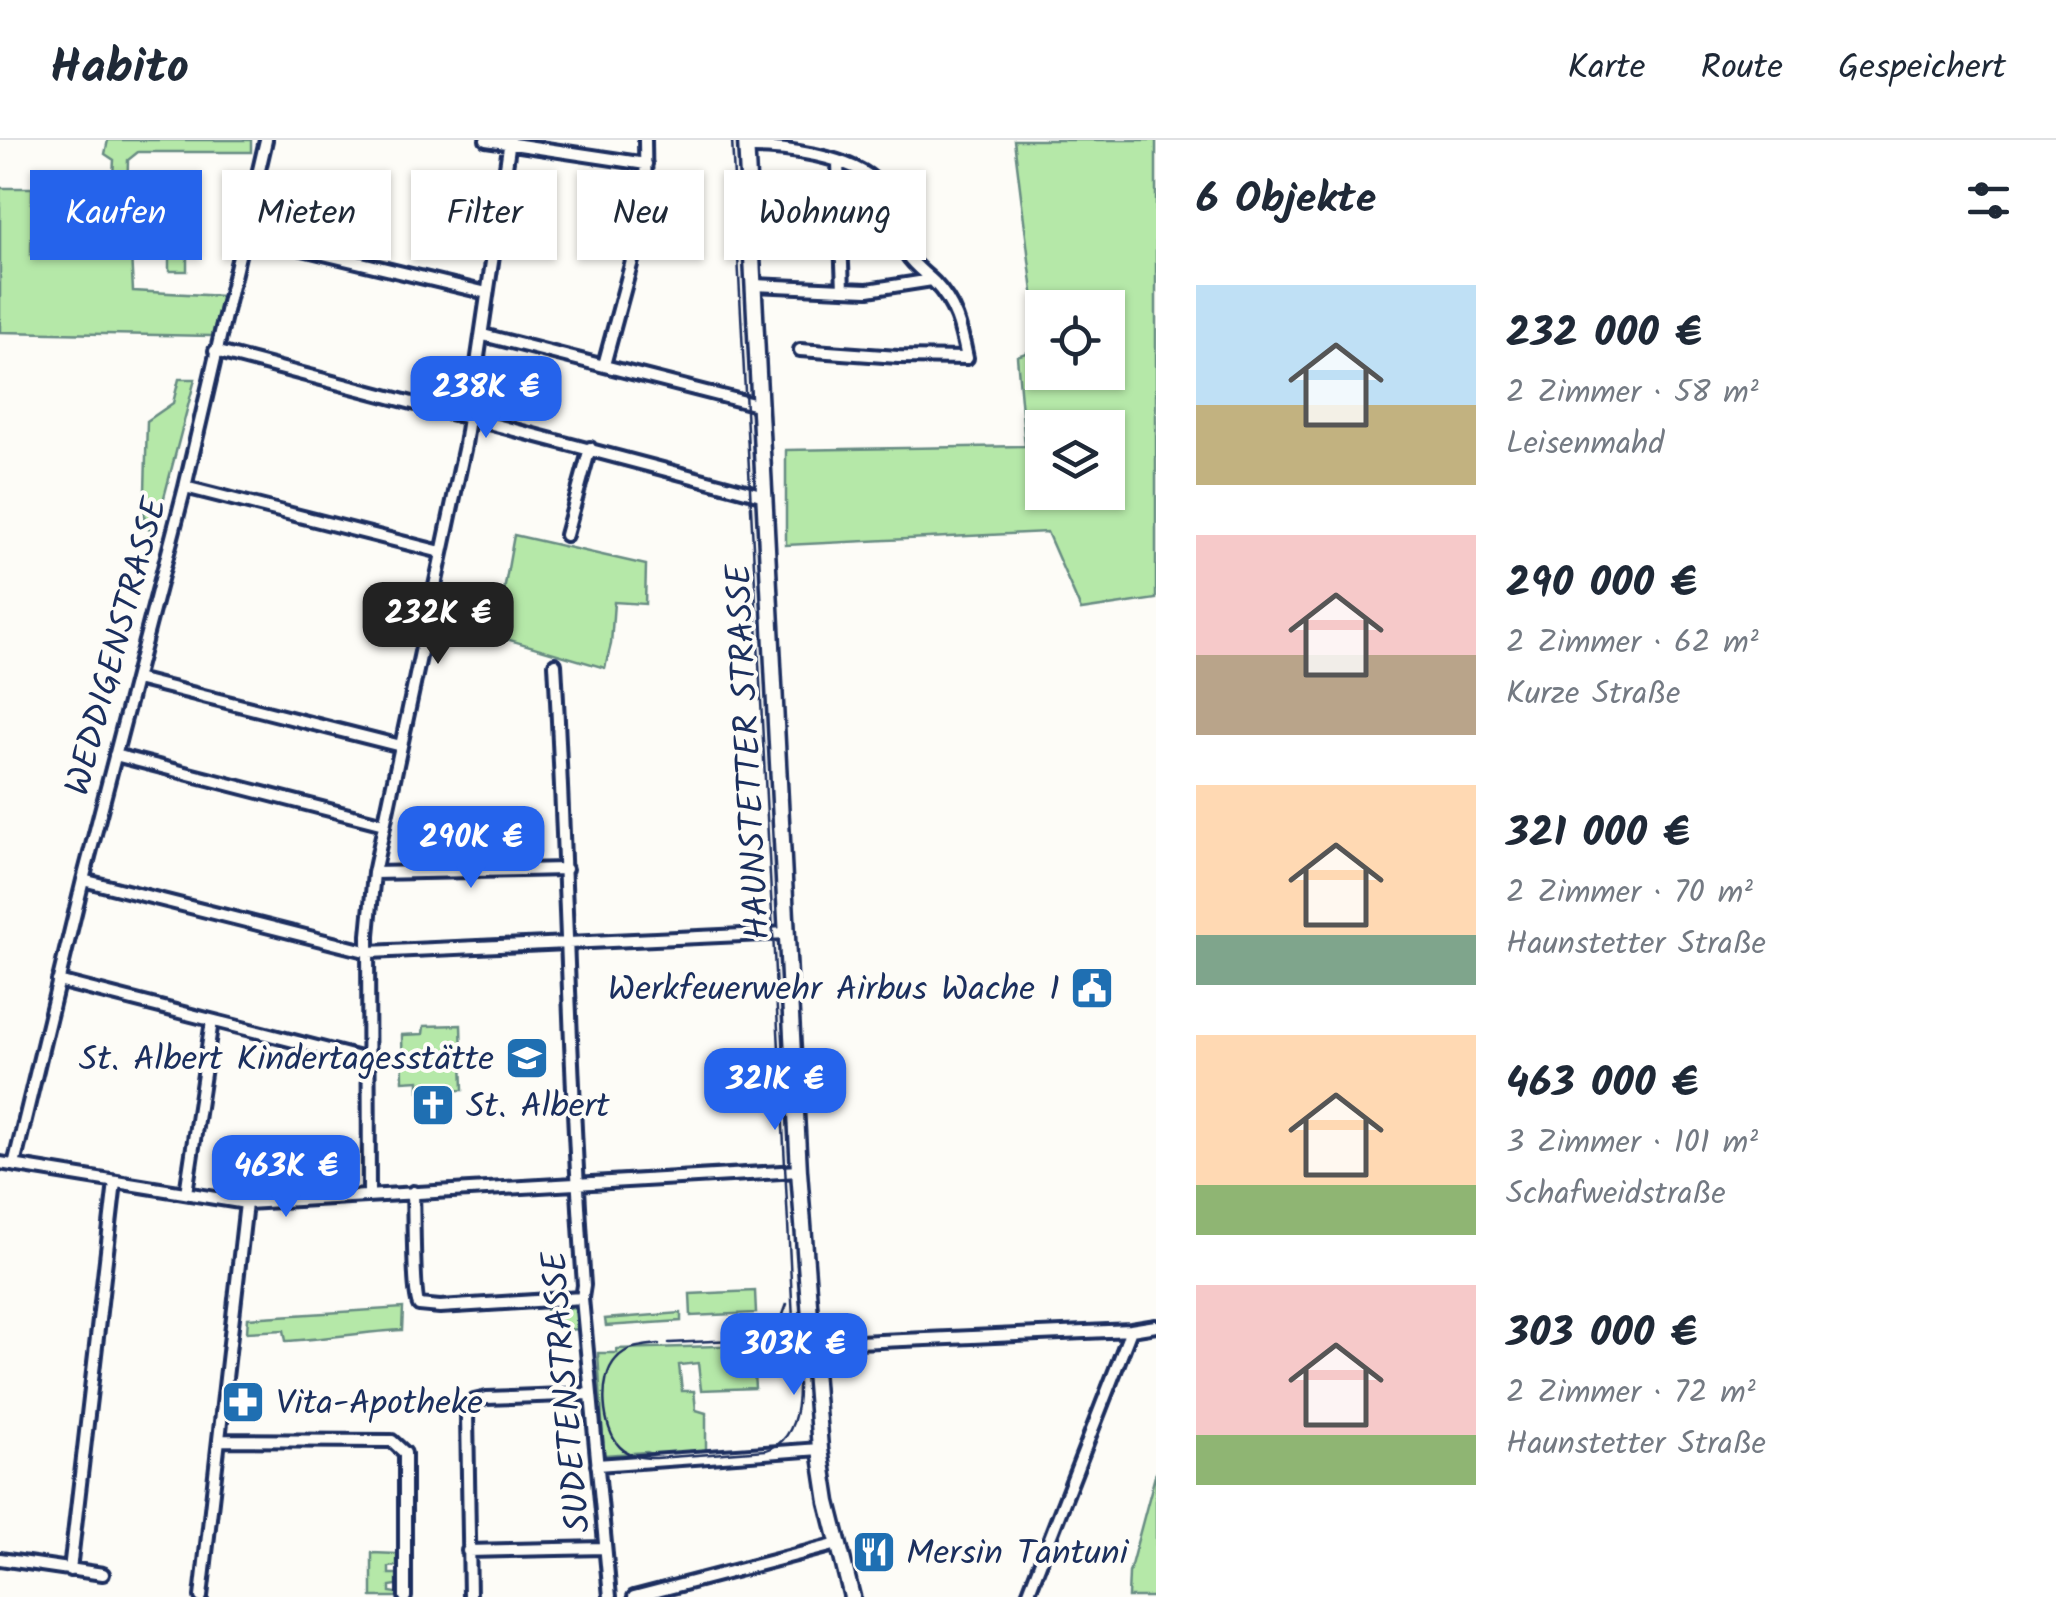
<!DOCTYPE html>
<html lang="de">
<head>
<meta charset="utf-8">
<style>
	body { margin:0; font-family:Kalam,sans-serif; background:#f6f6f7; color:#1f2937; height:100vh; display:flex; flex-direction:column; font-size:38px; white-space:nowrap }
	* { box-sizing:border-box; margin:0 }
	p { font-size:32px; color:#747a83 }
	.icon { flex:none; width:55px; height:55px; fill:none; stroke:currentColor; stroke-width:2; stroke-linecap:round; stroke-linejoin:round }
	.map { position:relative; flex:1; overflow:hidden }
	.panel { display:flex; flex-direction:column; background:#fff; width:900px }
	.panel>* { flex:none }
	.banner { position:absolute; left:30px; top:30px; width:950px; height:90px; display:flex; gap:20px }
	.fabs { position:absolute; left:1025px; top:150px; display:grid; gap:20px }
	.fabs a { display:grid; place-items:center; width:100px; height:100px; border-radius:0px; background:#fff; box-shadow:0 2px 8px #0004; font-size:50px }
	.price { position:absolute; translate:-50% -85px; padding:0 22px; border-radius:20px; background:#2563eb; color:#fff; font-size:32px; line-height:65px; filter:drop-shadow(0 2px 5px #0008) }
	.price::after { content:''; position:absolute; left:50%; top:60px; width:30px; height:22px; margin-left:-15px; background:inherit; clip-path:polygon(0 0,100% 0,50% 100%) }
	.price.current { background:#222; color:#fff }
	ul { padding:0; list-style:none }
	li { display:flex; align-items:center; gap:30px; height:250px; padding:0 40px }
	li span { display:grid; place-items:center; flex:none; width:280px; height:200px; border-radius:0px; color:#555 }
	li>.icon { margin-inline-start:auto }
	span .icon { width:120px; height:120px; fill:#fffc; stroke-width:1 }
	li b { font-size:42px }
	h2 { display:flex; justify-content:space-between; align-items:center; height:120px; padding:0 40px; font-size:42px }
	.chip { padding:0 35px; border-radius:0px; background:#fff; box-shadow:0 2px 8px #0004; font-size:35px; line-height:90px }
	.chip.current { background:#2563eb; color:#fff }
	header { display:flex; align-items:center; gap:60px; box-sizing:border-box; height:140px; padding:0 50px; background:#fff; border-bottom:2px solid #e0e1e3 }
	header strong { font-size:48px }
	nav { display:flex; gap:55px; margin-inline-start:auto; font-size:35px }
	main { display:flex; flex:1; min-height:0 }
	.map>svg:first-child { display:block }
	.green { fill:#b5e8a8; stroke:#688c83; stroke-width:2.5; fill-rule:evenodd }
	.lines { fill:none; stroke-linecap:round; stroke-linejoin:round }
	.minor-casing { stroke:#1b2f5e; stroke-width:18 }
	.major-casing { stroke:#1b2f5e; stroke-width:21 }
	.minor { stroke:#fdfcf7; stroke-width:10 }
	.major { stroke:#fdfcf7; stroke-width:14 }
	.tram { stroke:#1b2f5e; stroke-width:2.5 }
	.labels { text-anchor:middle; stroke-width:8; stroke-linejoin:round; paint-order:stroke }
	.street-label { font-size:35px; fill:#1b2f5e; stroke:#fdfcf7 }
	.poi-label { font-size:35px; fill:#1b2f5e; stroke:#fdfcf7; text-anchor:start }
</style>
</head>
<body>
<header>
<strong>Habito</strong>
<nav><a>Karte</a><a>Route</a><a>Gespeichert</a></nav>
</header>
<main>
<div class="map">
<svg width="1156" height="1457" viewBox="0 0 1156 1457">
	<rect width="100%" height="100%" fill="#fdfcf7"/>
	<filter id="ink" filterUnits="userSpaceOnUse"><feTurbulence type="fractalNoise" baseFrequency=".01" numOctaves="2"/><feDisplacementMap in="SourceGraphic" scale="20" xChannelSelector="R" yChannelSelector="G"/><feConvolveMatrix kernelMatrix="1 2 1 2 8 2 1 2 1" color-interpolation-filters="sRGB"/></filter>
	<g filter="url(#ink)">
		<path class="green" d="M108,0H251V12H138L128,20L126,97L129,98V109H111V59H105L106,37L113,36L114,20L105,14Z
			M1014,0H1156V459L1081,470L1047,392L786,405V310L1025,306L1017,216L1040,208ZM1042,168H1108V232H1042ZM1042,288H1108V352H1042Z
			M0,48H32L31,115L131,114L133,151L222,156L212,196L0,192Z
			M169,98H187V131H169Z
			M179,239H195L155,392L144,387L147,281L173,263Z
			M514,395L646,425L645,464L614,462L611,504L605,528L496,496Z
			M461,885L463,950L419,951V940L403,941L402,895L423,894L424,886Z
			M755,1151L756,1173L691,1176L690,1154Z
			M565,1167L581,1170L582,1189L561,1190L548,1184L546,1168Z
			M403,1168L402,1190C363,1192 325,1199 286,1201L284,1190L247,1192L248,1178Z
			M681,1173V1181L606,1186L605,1179Z
			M752,1205L755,1248L701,1250L698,1223L679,1225L682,1251H694L696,1270L706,1273V1313L654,1315L647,1312L604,1315L598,1213H617V1209Z
			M1156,1332V1457H1128L1129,1433Z
			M372,1413L397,1414V1426L389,1427V1434H397V1445L390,1446V1452L397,1453V1457H372Z"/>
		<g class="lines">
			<g class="minor-casing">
				<path id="minor" d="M486,0L646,24
					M746,8C780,7 854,16 878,44C894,64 892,93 907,115C914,126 925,133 934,142C956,165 961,188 967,218L898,217L800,210
					M838,23L843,149L868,150L932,140
					M244,95L487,153
					M754,145L843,149
					M483,195L761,266
					M215,211L765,356
					M604,225L646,69L645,0
					M185,347L441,412
					M566,395L590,308
					M555,524C567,731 569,938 584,1145L582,1158L610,1457
					M136,539L401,606
					M115,615L384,684
					M374,733L566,729
					M83,740L369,812L787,793
					M58,841L368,920
					M0,1023L246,1063L799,1031
					M14,1025L83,740L185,347L266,0
					M413,1052C414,1071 413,1157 419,1165L440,1167L582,1158
					M186,1053L212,881
					M369,1054L368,795L374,733L465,305L510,0
					M812,1204L1131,1190L1156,1186
					M220,1300L392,1301L405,1313V1457
					M597,1325L820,1309
					M468,1411L605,1408
					M0,1419L103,1434
					M70,1430L115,1042
					M201,1457L246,1063
					M470,1457L467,1274L474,1261L487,1258L590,1254
					M634,1457L838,1404
					M1027,1457L1131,1190"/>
			</g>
			<g class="major-casing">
				<path id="major" d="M746,0L799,1031L820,1309L828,1362L852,1457"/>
			</g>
			<use href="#minor" class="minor"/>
			<use href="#major" class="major"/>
			<path class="tram" d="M669,1203L757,1199L778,1188L787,1164
				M659,1204C643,1206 627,1206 616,1219C598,1238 602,1289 620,1307C630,1317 643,1318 656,1318L766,1310C813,1296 795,1218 793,1180L732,0"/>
		</g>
	</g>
	<defs>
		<g id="civic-square" transform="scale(2.25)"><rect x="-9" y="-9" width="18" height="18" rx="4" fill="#1f6fb2" stroke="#fdfcf7"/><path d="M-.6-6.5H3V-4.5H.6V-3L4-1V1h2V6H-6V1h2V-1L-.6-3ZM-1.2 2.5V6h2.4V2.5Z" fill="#fff"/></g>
		<g id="school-square" transform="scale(2.25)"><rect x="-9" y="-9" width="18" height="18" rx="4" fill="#1f6fb2" stroke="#fdfcf7"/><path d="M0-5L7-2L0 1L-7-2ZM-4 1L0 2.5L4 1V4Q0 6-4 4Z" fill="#fff"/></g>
		<g id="church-square" transform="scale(2.25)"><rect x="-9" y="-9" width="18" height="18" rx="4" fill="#1f6fb2" stroke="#fdfcf7"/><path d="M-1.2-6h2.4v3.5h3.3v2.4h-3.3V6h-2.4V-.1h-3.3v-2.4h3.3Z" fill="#fff"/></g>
		<g id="pharmacy-square" transform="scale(2.25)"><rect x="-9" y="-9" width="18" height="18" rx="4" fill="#1f6fb2" stroke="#fdfcf7"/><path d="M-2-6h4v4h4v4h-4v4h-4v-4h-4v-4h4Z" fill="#fff"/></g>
		<g id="restaurant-square" transform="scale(2.25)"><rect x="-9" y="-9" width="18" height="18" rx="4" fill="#1f6fb2" stroke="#fdfcf7"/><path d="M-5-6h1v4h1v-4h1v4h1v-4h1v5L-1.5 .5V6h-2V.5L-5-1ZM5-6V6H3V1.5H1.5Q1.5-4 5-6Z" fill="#fff"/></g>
	</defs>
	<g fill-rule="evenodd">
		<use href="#civic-square" x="1092" y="848"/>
		<use href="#school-square" x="527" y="918"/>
		<use href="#church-square" x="433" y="965"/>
		<use href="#pharmacy-square" x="243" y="1262"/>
		<use href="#restaurant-square" x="874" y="1412"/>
	</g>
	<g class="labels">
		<g class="street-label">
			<text transform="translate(115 506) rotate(-75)" y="12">WEDDIGENSTRASSE</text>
			<text transform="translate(747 612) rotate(-93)" y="12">HAUNSTETTER STRASSE</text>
			<text transform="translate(565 1252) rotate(-95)" y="12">SUDETENSTRASSE</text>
		</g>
		<g class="poi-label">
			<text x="1060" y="860" text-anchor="end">Werkfeuerwehr Airbus Wache 1</text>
			<text x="494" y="930" text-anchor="end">St. Albert Kindertagesstätte</text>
			<text x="466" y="977">St. Albert</text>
			<text x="276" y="1274">Vita-Apotheke</text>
			<text x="906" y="1424">Mersin Tantuni</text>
		</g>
	</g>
</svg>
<div class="fabs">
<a><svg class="icon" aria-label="locate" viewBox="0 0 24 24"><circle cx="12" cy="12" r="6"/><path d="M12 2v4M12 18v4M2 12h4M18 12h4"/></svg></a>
<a><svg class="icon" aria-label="layers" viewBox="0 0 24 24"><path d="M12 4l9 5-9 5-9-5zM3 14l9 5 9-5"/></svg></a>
</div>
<b class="price" style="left:486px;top:301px">238K €</b>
<b class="price current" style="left:438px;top:527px">232K €</b>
<b class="price" style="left:471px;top:751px">290K €</b>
<b class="price" style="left:775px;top:993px">321K €</b>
<b class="price" style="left:286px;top:1080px">463K €</b>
<b class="price" style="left:794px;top:1258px">303K €</b>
<div class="banner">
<a class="chip current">Kaufen</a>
<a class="chip">Mieten</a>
<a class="chip">Filter</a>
<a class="chip">Neu</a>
<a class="chip">Wohnung</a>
</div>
</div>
<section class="panel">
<h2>6 Objekte<svg class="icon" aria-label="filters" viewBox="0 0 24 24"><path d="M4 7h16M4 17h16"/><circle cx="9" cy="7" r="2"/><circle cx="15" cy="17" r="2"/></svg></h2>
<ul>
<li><span style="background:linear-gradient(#bfe0f5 60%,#c2b280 0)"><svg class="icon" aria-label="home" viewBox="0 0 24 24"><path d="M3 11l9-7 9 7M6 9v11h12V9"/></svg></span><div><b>232 000 €</b><p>2 Zimmer · 58 m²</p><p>Leisenmahd</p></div></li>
<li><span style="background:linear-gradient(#f6c9c9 60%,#b9a48a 0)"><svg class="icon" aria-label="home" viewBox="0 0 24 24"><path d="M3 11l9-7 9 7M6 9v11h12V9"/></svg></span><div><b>290 000 €</b><p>2 Zimmer · 62 m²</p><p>Kurze Straße</p></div></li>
<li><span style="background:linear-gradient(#ffd9b3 75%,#7fa58c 0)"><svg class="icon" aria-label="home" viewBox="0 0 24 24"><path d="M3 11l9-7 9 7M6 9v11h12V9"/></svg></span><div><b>321 000 €</b><p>2 Zimmer · 70 m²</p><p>Haunstetter Straße</p></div></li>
<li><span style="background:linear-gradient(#ffd9b3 75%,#8fb573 0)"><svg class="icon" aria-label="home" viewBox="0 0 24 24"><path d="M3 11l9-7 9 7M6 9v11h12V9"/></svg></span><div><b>463 000 €</b><p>3 Zimmer · 101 m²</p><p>Schafweidstraße</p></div></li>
<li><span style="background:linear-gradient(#f6c9c9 75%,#8fb573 0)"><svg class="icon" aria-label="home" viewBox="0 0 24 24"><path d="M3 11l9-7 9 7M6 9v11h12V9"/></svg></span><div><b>303 000 €</b><p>2 Zimmer · 72 m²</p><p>Haunstetter Straße</p></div></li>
</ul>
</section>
</main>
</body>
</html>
